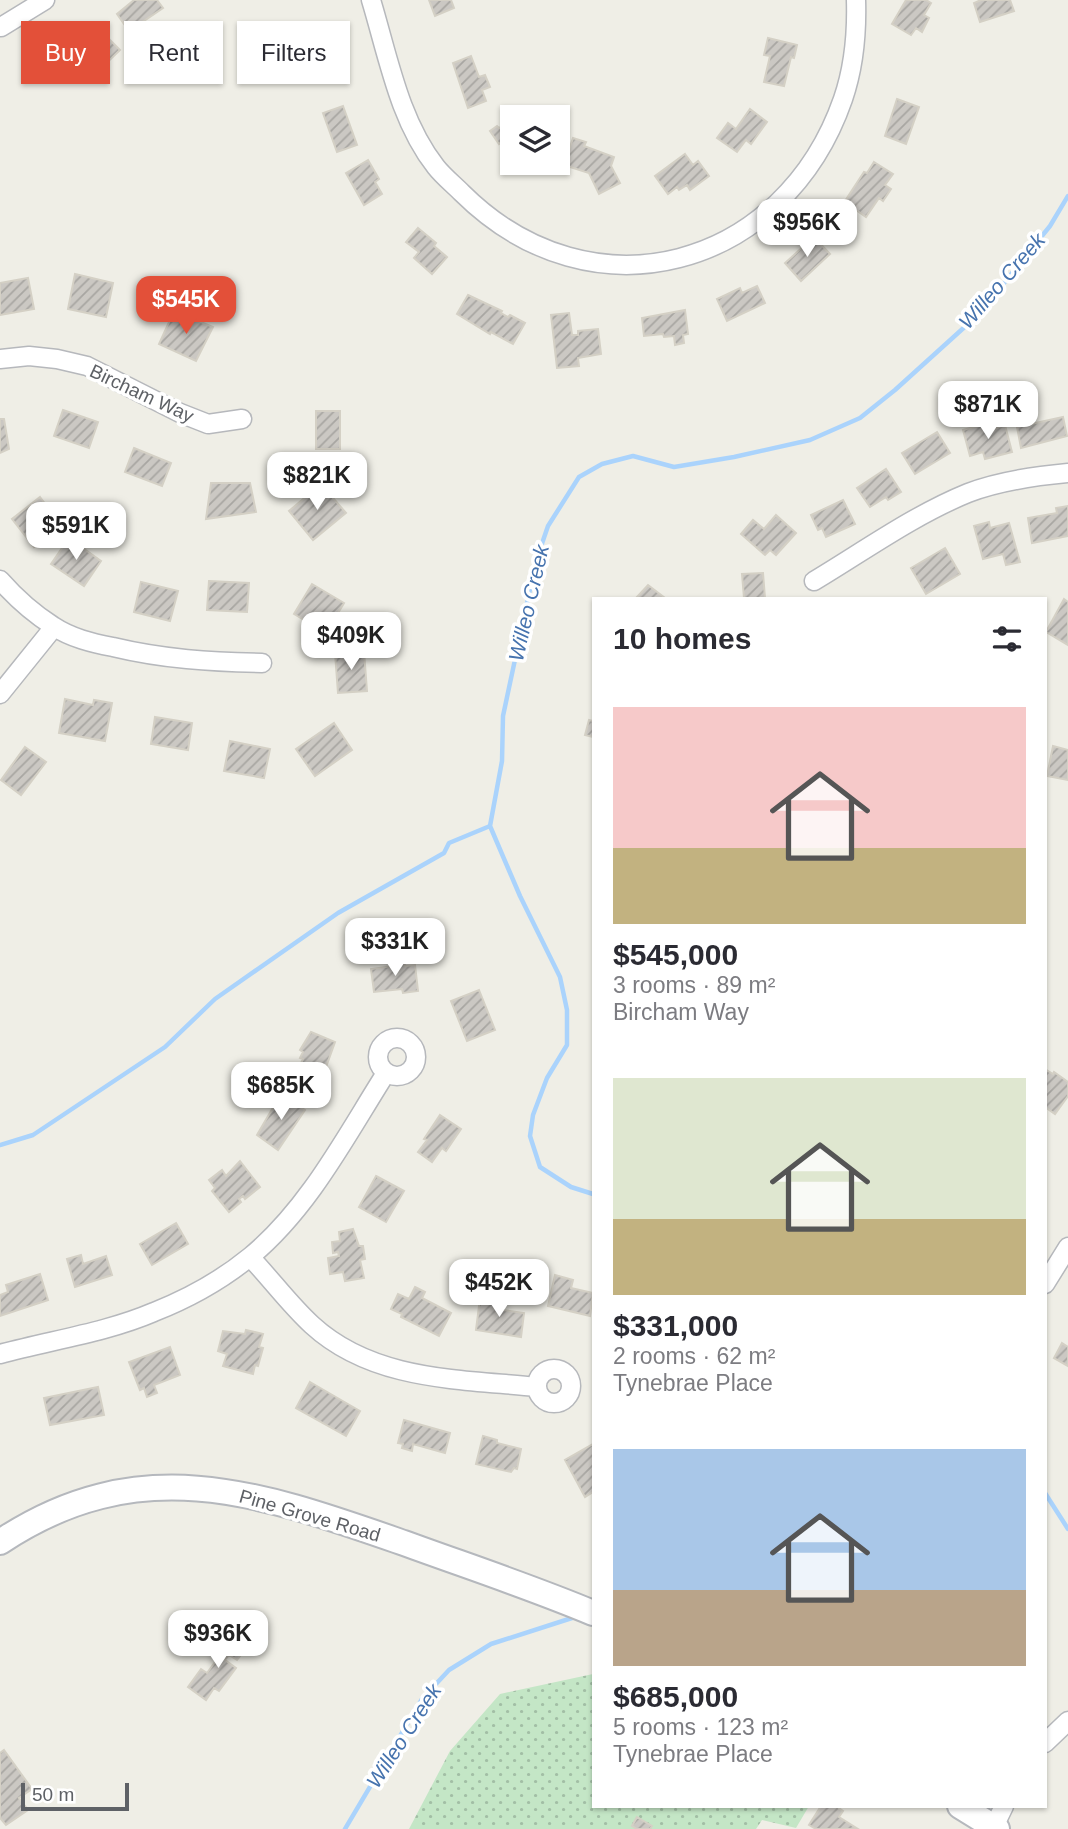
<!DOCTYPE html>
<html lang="en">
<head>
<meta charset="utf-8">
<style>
	body { margin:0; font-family:Helvetica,sans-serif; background:#f7f7f7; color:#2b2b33; height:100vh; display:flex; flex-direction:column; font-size:26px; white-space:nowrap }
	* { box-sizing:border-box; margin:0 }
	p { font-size:23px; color:#7c7c81 }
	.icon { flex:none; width:38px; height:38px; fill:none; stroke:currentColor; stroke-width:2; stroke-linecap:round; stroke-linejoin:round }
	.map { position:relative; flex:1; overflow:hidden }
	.sheet { position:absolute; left:592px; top:597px; width:455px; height:1211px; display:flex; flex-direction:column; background:#fff; border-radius:0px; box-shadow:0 2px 5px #0004 }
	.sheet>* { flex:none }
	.hud { position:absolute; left:21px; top:21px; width:466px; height:63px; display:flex; gap:14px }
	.buttons { position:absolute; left:500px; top:105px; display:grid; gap:14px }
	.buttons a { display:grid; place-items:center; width:70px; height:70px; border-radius:0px; background:#fff; box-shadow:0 2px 5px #0004; font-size:35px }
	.scale { position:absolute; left:21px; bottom:18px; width:108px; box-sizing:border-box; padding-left:7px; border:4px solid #5e6166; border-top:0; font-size:19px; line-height:24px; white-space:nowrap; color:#5e6166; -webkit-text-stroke:5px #fff; paint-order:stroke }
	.price { position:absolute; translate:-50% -60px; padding:0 16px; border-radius:14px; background:#fff; color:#222; font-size:23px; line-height:46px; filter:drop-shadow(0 2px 4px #0008) }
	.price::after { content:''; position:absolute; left:50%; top:42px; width:21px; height:16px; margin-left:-10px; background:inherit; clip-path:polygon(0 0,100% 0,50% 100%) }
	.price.current { background:#e35039; color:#fff }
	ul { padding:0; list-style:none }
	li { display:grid; align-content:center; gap:14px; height:371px; padding:0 21px }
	li span { display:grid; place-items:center; height:217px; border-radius:0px; color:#555 }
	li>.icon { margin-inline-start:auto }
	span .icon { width:126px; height:126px; fill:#fffc; stroke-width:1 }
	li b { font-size:30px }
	h2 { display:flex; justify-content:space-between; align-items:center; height:84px; padding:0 21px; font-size:30px }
	.tag { padding:0 24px; border-radius:0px; background:#fff; box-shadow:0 2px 5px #0004; font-size:24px; line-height:63px }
	.tag.current { background:#e35039; color:#fff }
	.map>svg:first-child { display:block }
	.park { fill:url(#park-dots) }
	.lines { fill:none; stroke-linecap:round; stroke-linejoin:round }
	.stream { stroke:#aad3fc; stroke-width:4.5 }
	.building { fill:url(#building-hatch); stroke:#d4d0c5; stroke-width:2 }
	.street-casing { stroke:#b6b8bc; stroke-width:21 }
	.secondary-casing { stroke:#b5b8bd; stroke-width:28 }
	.street { stroke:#fff; stroke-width:18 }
	.secondary { stroke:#fff; stroke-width:24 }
	.labels { text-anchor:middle; stroke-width:7; stroke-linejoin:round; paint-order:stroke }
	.street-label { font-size:19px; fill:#5e6166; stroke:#fff }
	.water-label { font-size:21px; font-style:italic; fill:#4673ae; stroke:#fff }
</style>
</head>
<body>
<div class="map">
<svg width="1068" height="1829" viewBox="0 0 1068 1829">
	<defs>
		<pattern id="park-dots" width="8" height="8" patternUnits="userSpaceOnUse" patternTransform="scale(1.75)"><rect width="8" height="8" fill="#c4e6c6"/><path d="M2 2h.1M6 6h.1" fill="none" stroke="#a2bea5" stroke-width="1.8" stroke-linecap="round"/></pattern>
		<pattern id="building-hatch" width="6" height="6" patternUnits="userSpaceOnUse" patternTransform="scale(1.75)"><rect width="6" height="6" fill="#cbc8c3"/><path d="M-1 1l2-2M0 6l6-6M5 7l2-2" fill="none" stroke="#a8a6a2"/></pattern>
	</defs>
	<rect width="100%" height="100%" fill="#efeee6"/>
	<path class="park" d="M593,1674V1806H809L796,1828L762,1820L756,1829H409L450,1751L500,1694Z"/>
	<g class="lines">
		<path class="stream" d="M0,1145L33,1135L165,1047L215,999L338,913L444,853L449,843L490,826
			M593,1194L571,1187L540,1167L530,1136L533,1115L547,1078L567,1045V1010L560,977L520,896L490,826L502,761L503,716L536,561L548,526L579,477L602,464L633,456L674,467L734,457L810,440L860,418L895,390L979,314L1050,226L1068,196
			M1045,1493L1068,1529
			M345,1829L422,1699L449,1670L491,1644L575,1617"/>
	</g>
	<path class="building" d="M134,0H157L163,8L129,31L117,14Z
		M429,0H451L454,8L435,16Z
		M906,0H926L931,3L924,15L929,18L922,32L916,28L911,35L892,24Z
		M981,0H1010L1014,11L980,22L974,3Z
		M320,26L330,60L305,67L296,32Z
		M102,32L120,50L94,75L77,56Z
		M768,38L797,45L794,58L791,57L784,86L764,82L770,56L764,55Z
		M471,56L479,77L485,75L490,87L482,90L486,101L468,108L453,63Z
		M897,99L919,107L906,144L885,136Z
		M343,106L357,145L337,152L323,113Z
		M750,109L767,122L751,144L746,140L737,152L717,138L728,123L736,129Z
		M512,119L513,120V156L502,142L499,144L490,131L497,126L499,128Z
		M573,138L586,142L584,146L614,157L611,166L620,183L599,194L589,173L564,165Z
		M685,154L693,165L698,161L709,176L690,190L687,185L679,190L677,187L668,194L655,176Z
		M368,160L379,179L375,182L382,194L364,205L346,173Z
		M874,162L893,174L885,185L891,189L883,201L879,198L866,217L849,205L847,207L843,204L864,172L867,173Z
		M418,228L436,243L434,246L447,257L432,274L414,258L419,252L406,242Z
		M814,237L830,254L801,281L785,263Z
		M75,274L113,283L106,317L68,309Z
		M28,278L34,309L0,315V283Z
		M757,286L765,303L727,321L717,299L740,288L742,293Z
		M468,295L502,311L501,313L508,317L510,315L525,323L513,344L491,332L490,334L457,314Z
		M685,310L688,334L683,335L684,343L675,345L674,336L664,337L663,334L644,336L642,318Z
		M174,311L213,327L196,361L159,344Z
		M569,313L572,335H578V331L598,329L601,354L578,358L579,366L557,368L551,315Z
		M63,410L98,422L89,448L54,436Z
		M316,411H340V449H316Z
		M1063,417L1067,436L1021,448L1017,427Z
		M0,419H4L9,449L0,453Z
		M991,422L993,429L1005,425L1012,452L985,459L983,452L970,456L963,430Z
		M937,432L950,453L915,474L902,453Z
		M134,448L171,463L162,486L125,472Z
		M886,469L901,492L888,500L886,497L870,507L857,488Z
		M211,483H250L256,512L206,519Z
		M321,484L346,513L313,540L289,511Z
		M40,497L61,525L34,547L12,519Z
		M843,500L855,524L826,537L822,528L818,530L811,515Z
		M1068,506V536L1032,543L1028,518L1057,513L1056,508Z
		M776,515L796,533L776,555L770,550L765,555L741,534L753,520L764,529Z
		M989,522L990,528L1009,523L1020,562L1006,565L1003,554L983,559L974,526Z
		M69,538L101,561L84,586L51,564Z
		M945,548L960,574L926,594L911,568Z
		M763,573L765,598H744L742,574Z
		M209,581L249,583L247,612L207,610Z
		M141,582L178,591L170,621L134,612Z
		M312,584L344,603L326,633L294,614Z
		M648,585L665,598H636Z
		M1064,599L1068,602V645L1046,632Z
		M364,651L367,691L338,693L335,653Z
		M65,699L93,705L94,700L112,703L105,741L59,733Z
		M155,717L192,723L188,750L151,744Z
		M589,720L593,721V737L585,735Z
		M334,723L352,750L315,776L296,749Z
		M230,741L270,749L264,778L224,771Z
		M1053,746L1068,750V780L1047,776Z
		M25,747L46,762L21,795L1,780Z
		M404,958L405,966L415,965L418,991L403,993L402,989L374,992L371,969L393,966L392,959Z
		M479,990L495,1030L467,1041L451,1001Z
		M311,1032L335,1042L321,1081L297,1071L303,1059L300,1058L303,1052L300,1050Z
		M1045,1069L1053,1074L1054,1072L1068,1082V1096L1055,1114L1045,1107Z
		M284,1096L305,1110L278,1150L257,1135L275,1104L277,1105Z
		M440,1115L461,1129L446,1151L442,1148L432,1162L418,1152L427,1140L424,1139Z
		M240,1161L260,1187L245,1199L243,1196L239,1199L241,1202L229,1212L212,1191L215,1188L209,1180L222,1170L226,1176Z
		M376,1176L404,1191L386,1222L359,1207Z
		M176,1223L188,1244L152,1265L140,1244Z
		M353,1229L359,1246H363L365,1259L360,1260L364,1278L345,1281L343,1272L330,1274L328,1258L339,1256L338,1252L333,1253L332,1242L340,1241L339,1232Z
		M81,1255L83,1264L106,1256L112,1275L75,1287L67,1259Z
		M40,1274L48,1300L0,1316V1295L8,1292L6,1285Z
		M555,1275L573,1280L571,1288L593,1293L590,1316L548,1306Z
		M415,1287L425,1292L422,1298L451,1313L439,1336L401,1317L402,1314L391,1309L398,1294L409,1299Z
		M480,1298L504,1301L503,1310L524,1313L521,1337L476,1330Z
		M246,1330L263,1334L259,1347L263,1348L258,1366L255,1365L253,1374L223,1366L227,1354L218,1351L223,1331L245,1334Z
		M1062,1343L1068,1347V1366L1054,1358Z
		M170,1347L180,1375L154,1385L157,1393L147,1397L144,1388L140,1390L129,1362Z
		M310,1382L360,1411L346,1436L296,1408Z
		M98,1387L104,1415L50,1425L44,1398Z
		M404,1420L450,1433L445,1453L413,1444L412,1451L402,1448L403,1444L398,1443Z
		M483,1436L497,1440V1443L521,1449L517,1469L514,1468L511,1472L476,1464Z
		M593,1444V1492L585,1497L565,1460Z
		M234,1636L248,1646L237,1660L229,1655L225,1660L236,1668L219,1691L214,1688L206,1700L188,1687L201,1669L207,1673Z
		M4,1750L32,1789L19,1798L28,1810L6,1825L0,1818V1753Z
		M821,1806H836L843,1811L839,1817L858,1829H816L809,1825Z
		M637,1817L652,1826L650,1829H637L632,1826Z"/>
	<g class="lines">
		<g class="street-casing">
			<path id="street" d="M371,0C388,56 399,120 436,167C443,176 453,184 462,193C592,322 784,269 843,99C854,67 857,33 856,0
				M1,27L45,0
				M0,359L29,356L57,359L87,366L180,413L208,424L242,419
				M0,580C15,597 34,614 53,626C71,638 92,643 113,647C163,659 211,662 262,663
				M814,581C864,551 914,515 968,493C999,481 1035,476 1068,473
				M0,694L54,627
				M378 1057a19 19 0 1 1 38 0a19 19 0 1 1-38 0Z
				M250,1257C271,1279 290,1305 312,1325C373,1381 459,1379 537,1387
				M1045,1284L1068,1247
				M0,1354C51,1340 105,1333 154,1312C187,1299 223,1279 251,1256C309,1208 346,1136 386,1073
				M537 1386a17 17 0 1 1 34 0a17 17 0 1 1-34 0Z
				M1045,1743L1068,1721
				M993,1829L1004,1806"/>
		</g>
		<g class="secondary-casing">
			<path id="secondary" d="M0,1542C140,1449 260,1493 404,1543C467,1566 531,1587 593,1613
				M960,1806L997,1829"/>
		</g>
		<use href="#street" class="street"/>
		<use href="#secondary" class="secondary"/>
	</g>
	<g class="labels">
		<g class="street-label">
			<text transform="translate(142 393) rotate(25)" y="7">Bircham Way</text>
			<text transform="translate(310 1515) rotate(16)" y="7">Pine Grove Road</text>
		</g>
		<g class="water-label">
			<text transform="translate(1002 281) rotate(-49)" y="7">Willeo Creek</text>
			<text transform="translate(529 603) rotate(-77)" y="7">Willeo Creek</text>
			<text transform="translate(404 1736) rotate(-57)" y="7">Willeo Creek</text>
		</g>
	</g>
</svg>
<div class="buttons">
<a><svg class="icon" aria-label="layers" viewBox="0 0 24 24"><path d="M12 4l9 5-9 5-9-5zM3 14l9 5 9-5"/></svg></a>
</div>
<div class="scale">50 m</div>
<b class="price" style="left:807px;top:259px">$956K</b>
<b class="price current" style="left:186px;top:336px">$545K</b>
<b class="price" style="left:988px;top:441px">$871K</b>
<b class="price" style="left:317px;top:512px">$821K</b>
<b class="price" style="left:76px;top:562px">$591K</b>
<b class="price" style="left:351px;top:672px">$409K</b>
<b class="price" style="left:395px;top:978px">$331K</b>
<b class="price" style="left:281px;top:1122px">$685K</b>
<b class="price" style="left:499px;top:1319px">$452K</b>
<b class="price" style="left:218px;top:1670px">$936K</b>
<div class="hud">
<a class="tag current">Buy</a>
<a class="tag">Rent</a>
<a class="tag">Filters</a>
</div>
<section class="sheet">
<h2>10 homes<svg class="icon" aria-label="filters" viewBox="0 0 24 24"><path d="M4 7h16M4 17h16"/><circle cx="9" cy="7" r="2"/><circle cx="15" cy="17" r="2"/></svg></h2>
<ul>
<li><span style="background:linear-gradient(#f6c9c9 65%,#c2b280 0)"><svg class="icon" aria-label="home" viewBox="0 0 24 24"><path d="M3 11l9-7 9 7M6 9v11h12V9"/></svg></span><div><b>$545,000</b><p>3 rooms · 89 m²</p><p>Bircham Way</p></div></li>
<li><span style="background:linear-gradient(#dfe7d0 65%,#c2b280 0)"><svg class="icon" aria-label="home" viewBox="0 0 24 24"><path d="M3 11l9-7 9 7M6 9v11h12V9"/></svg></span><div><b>$331,000</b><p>2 rooms · 62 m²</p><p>Tynebrae Place</p></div></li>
<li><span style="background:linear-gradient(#a9c7e8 65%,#b9a48a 0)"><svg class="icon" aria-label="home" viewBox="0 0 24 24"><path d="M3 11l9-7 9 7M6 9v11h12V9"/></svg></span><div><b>$685,000</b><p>5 rooms · 123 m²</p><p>Tynebrae Place</p></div></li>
</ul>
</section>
</div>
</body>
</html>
